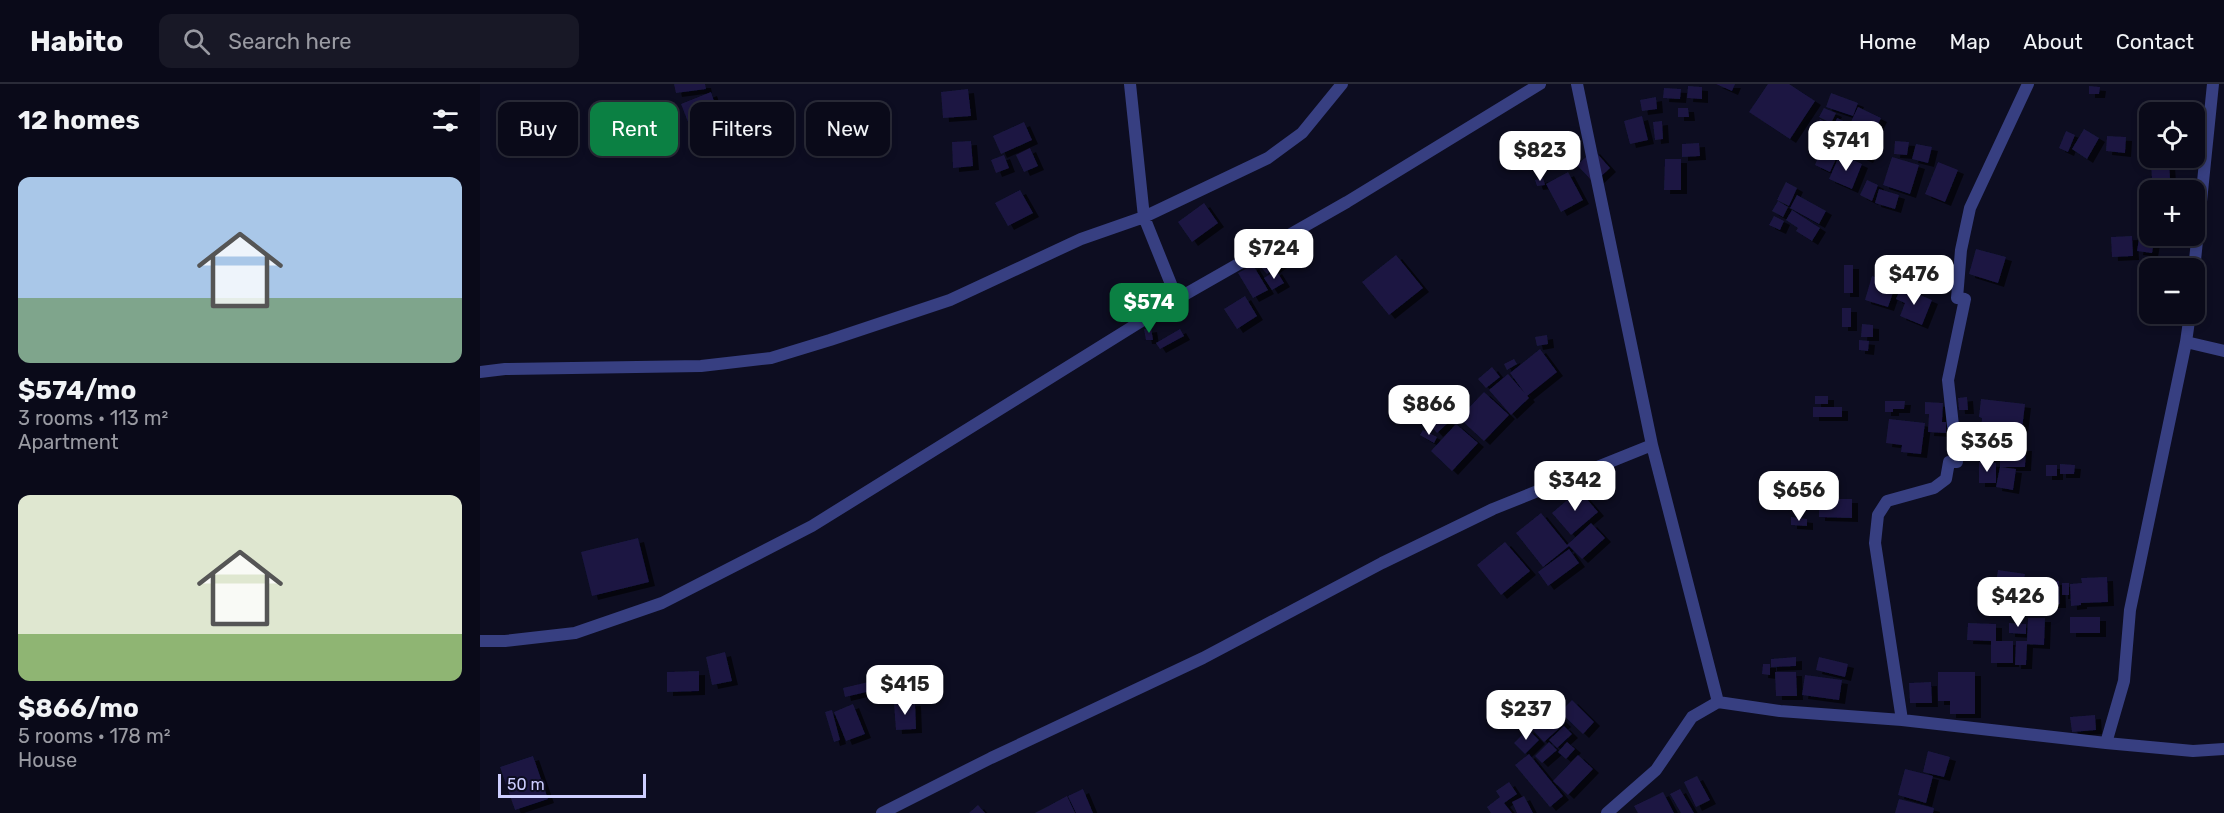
<!DOCTYPE html>
<html lang="en">
<head>
<meta charset="utf-8">
<style>
	body { margin:0; font-family:Rubik,sans-serif; background:#181826; color:#f1f3f6; height:100vh; display:flex; flex-direction:column; font-size:22px; white-space:nowrap }
	* { box-sizing:border-box; margin:0 }
	p { font-size:20px; color:#999aa2 }
	.icon { flex:none; width:33px; height:33px; fill:none; stroke:currentColor; stroke-width:2; stroke-linecap:round; stroke-linejoin:round }
	.map { position:relative; flex:1; overflow:hidden }
	.drawer { display:flex; flex-direction:column; background:#0a0a19; width:480px }
	.drawer>* { flex:none }
	.guide { position:absolute; left:18px; top:18px; width:570px; height:54px; display:flex; gap:12px }
	.buttons { position:absolute; left:1659px; top:18px; display:grid; gap:12px }
	.buttons a { display:grid; place-items:center; width:66px; height:66px; border-radius:12px; background:#0a0a19; box-shadow:0 3px 9px #0003,0 0 0 2px #2a2b38; font-size:30px }
	.scale { position:absolute; left:18px; bottom:15px; width:148px; box-sizing:border-box; padding-left:6px; border:3px solid #cdceff; border-top:0; font-size:16px; line-height:21px; white-space:nowrap; color:#cdceff; -webkit-text-stroke:4px #0d0d21; paint-order:stroke }
	.price { position:absolute; translate:-50% -51px; padding:0 14px; border-radius:12px; background:#fff; color:#222; font-size:20px; line-height:39px; filter:drop-shadow(0 2px 3px #0008) }
	.price::after { content:''; position:absolute; left:50%; top:36px; width:18px; height:14px; margin-left:-9px; background:inherit; clip-path:polygon(0 0,100% 0,50% 100%) }
	.price.current { background:#0b8043; color:#fff }
	ul { padding:0; list-style:none }
	li { display:grid; align-content:center; gap:12px; height:318px; padding:0 18px }
	li span { display:grid; place-items:center; height:186px; border-radius:12px; color:#555 }
	li>.icon { margin-inline-start:auto }
	span .icon { width:108px; height:108px; fill:#fffc; stroke-width:1 }
	li b { font-size:26px }
	h2 { display:flex; justify-content:space-between; align-items:center; height:72px; padding:0 18px; font-size:26px }
	.tag { padding:0 21px; border-radius:12px; background:#0a0a19; box-shadow:0 3px 9px #0003,0 0 0 2px #2a2b38; font-size:21px; line-height:54px }
	.tag.current { background:#0b8043; color:#fff }
	header { display:flex; align-items:center; gap:36px; box-sizing:border-box; height:84px; padding:0 30px; background:#0a0a19; border-bottom:2px solid #2a2b38 }
	header strong { font-size:28px }
	nav { display:flex; gap:33px; margin-inline-start:auto; font-size:21px }
	.search { width:420px; height:54px; background:#181826; display:flex; align-items:center; gap:15px; box-sizing:border-box; padding:0 21px; border-radius:12px; color:#999aa2; font-size:22px }
	main { display:flex; flex:1; min-height:0 }
	.map>svg:first-child { display:block }
	.building { fill:#1b1842; filter:url(#shadow) }
	.lines { fill:none; stroke-linecap:round; stroke-linejoin:round }
	.street { stroke:#373f81; stroke-width:12 }
</style>
</head>
<body>
<header>
<strong>Habito</strong>
<div class="search"><svg class="icon" aria-label="search" viewBox="0 0 24 24"><circle cx="10" cy="10" r="6"/><path d="M15 15l6 6"/></svg>Search here</div>
<nav><a>Home</a><a>Map</a><a>About</a><a>Contact</a></nav>
</header>
<main>
<section class="drawer">
<h2>12 homes<svg class="icon" aria-label="filters" viewBox="0 0 24 24"><path d="M4 7h16M4 17h16"/><circle cx="9" cy="7" r="2"/><circle cx="15" cy="17" r="2"/></svg></h2>
<ul>
<li><span style="background:linear-gradient(#a9c7e8 65%,#7fa58c 0)"><svg class="icon" aria-label="home" viewBox="0 0 24 24"><path d="M3 11l9-7 9 7M6 9v11h12V9"/></svg></span><div><b>$574/mo</b><p>3 rooms · 113 m²</p><p>Apartment</p></div></li>
<li><span style="background:linear-gradient(#dfe7d0 75%,#8fb573 0)"><svg class="icon" aria-label="home" viewBox="0 0 24 24"><path d="M3 11l9-7 9 7M6 9v11h12V9"/></svg></span><div><b>$866/mo</b><p>5 rooms · 178 m²</p><p>House</p></div></li>
</ul>
</section>
<div class="map">
<svg width="1744" height="729" viewBox="0 0 1744 729">
	<defs>
		<filter id="shadow"><feDropShadow dx="6" dy="4" stdDeviation="0" flood-color="#0009"/></filter>
	</defs>
	<rect width="100%" height="100%" fill="#0d0d21"/>
	<path class="building" d="M194,0H225L226,5L196,9Z
		M1236,0H1255L1252,7Z
		M1288,0H1309L1335,17L1310,55L1269,28Z
		M1208,2L1222,3V15L1207,14Z
		M1609,2L1620,3L1619,10H1609Z
		M1184,4L1201,5L1200,15L1183,14Z
		M488,5L491,32L463,34L461,8Z
		M231,8L239,32L210,43L201,20Z
		M1351,9L1378,19L1373,32L1346,23Z
		M1176,13L1177,25L1162,27L1160,16Z
		M1378,23L1401,34L1390,57L1367,46Z
		M1198,24H1208L1209,33H1198Z
		M1344,24L1356,29L1351,39L1339,33Z
		M1162,32L1168,56L1150,60L1144,37Z
		M244,34L251,49L221,62L214,47Z
		M1357,34L1368,39L1363,51L1376,57L1372,67L1347,57Z
		M1340,35L1353,42L1346,55L1333,48Z
		M1182,37L1183,55L1175,56L1173,38Z
		M544,38L552,56L521,70L513,52Z
		M1604,45L1619,54L1607,75L1592,65Z
		M1586,47L1595,51L1588,68L1579,64Z
		M1627,52L1646,53L1645,69L1626,67Z
		M491,57L493,82L473,84L472,58Z
		M1415,57L1429,58L1427,71L1414,70Z
		M1664,57H1670V67H1664Z
		M1219,59L1220,72L1202,73V60Z
		M1379,60L1392,66L1387,75L1374,69Z
		M1436,60L1452,63L1448,79L1432,75Z
		M1343,61L1359,68L1350,88L1335,81Z
		M550,64L558,82L544,88L536,71Z
		M1114,66L1130,84L1114,99L1097,81Z
		M1360,70L1382,80L1372,105L1349,95Z
		M524,71L529,84L516,89L511,76Z
		M1412,73L1439,81L1430,110L1403,101Z
		M1185,75H1201V106H1184Z
		M1458,78L1478,86L1465,118L1445,110Z
		M1689,78L1690,95L1672,96L1671,79Z
		M1088,88L1103,116L1081,128L1066,100Z
		M1063,94L1065,101L1057,102L1055,96Z
		M1387,96L1398,101L1392,117L1380,111Z
		M1306,98L1317,104L1309,122L1297,116Z
		M1399,105L1419,111L1415,125L1395,119Z
		M540,106L553,129L528,142L515,119Z
		M1317,111L1346,127L1339,140L1310,124Z
		M1298,117L1308,123L1303,133L1292,127Z
		M724,119L738,139L712,158L698,138Z
		M1312,126L1340,144L1332,157L1316,147L1318,144L1306,136Z
		M1294,132L1304,137L1300,146L1289,141Z
		M1660,149L1675,152L1672,169L1657,167Z
		M1652,152L1653,172L1632,173L1631,153Z
		M1496,165L1526,173L1518,199L1489,190Z
		M793,169L801,180L787,190L778,180Z
		M916,171L943,204L909,231L882,198Z
		M773,181L788,206L773,214L758,189Z
		M1364,181H1373V209H1364Z
		M796,186L804,199L792,206L784,194Z
		M1392,192L1416,200L1408,223L1385,216Z
		M1421,203L1452,216L1442,241L1420,232L1425,219L1416,215Z
		M765,212L777,232L757,245L744,225Z
		M1362,224H1371V243H1362Z
		M1382,240L1393,241V253H1381Z
		M671,244L673,256H666L664,245Z
		M700,245L704,252L680,265L676,259Z
		M1067,251L1068,260L1057,262L1055,253Z
		M1379,256L1389,257L1388,267L1379,266Z
		M1060,265L1077,288L1047,312L1030,289Z
		M1034,275L1037,280L1027,286L1024,280Z
		M1012,283L1020,293L1006,304L998,295Z
		M1028,290L1049,314L1031,331L1009,306Z
		M1004,308L1029,331L1004,357L979,334Z
		M1335,312H1348V320H1335Z
		M1487,313L1488,326H1479L1478,314Z
		M1501,315L1545,320L1542,345L1534,344L1532,360L1500,357L1502,334L1499,333Z
		M1405,317H1425L1424,325H1413V328H1405Z
		M1445,318L1463,319L1462,338H1466V349L1448,348L1449,330H1445Z
		M1333,323H1362V333H1333Z
		M962,331L969,338L957,349L950,341Z
		M1409,335L1445,339L1441,370L1421,368L1422,361L1406,359Z
		M976,340L998,359L972,387L951,367Z
		M943,346L957,353L954,359L940,351Z
		M1505,362L1546,363L1545,383H1520V374H1504Z
		M1499,378L1516,379V399H1499Z
		M1580,380L1595,381L1594,390H1580Z
		M1566,381H1577V392H1566Z
		M1520,383L1536,385L1533,406L1516,403Z
		M1099,406L1118,428L1091,451L1072,429Z
		M1339,415H1372V434L1339,433Z
		M1061,429L1087,461L1111,439L1125,454L1102,475L1089,462L1063,483L1036,449Z
		M1311,433L1327,435V442L1311,441Z
		M158,454L169,498L112,512L101,468Z
		M1025,458L1050,487L1021,511L997,481Z
		M1089,465L1099,479L1068,502L1058,488Z
		M1518,486L1545,490L1538,527L1506,521L1510,498L1516,499Z
		M1627,493L1628,518L1601,519V521L1591,522L1590,500L1602,499L1601,494Z
		M1548,497H1579L1580,520H1548Z
		M1582,499H1589V511H1582Z
		M1590,533H1620V549H1590Z
		M1548,534H1565L1564,561L1547,560L1546,581H1535L1536,557H1547Z
		M1488,539L1516,540V557H1533V579H1511V557L1487,556Z
		M1529,539L1546,540V550L1529,549Z
		M245,568L252,597L232,601L226,573Z
		M1316,573V582L1291,583V575Z
		M1339,573L1368,580L1365,593L1336,586Z
		M1283,580H1290V591L1282,590Z
		M219,587V607L187,608V588Z
		M1295,588H1316L1317,612H1296Z
		M1458,588H1495V630H1470V617H1458Z
		M418,591L420,600L365,613L363,604Z
		M1325,591L1362,596L1359,616L1322,611Z
		M434,598L437,610L416,615L413,604Z
		M1451,598L1452,619H1430L1429,599Z
		M1092,616L1114,638L1103,650L1080,628Z
		M435,618L436,645L416,646L414,619Z
		M373,620L385,650L366,657L354,628Z
		M1068,622L1085,639L1064,658L1048,641Z
		M352,626L360,656L354,658L345,628Z
		M1615,631L1616,646L1592,648L1590,633Z
		M1084,642L1092,650L1077,664L1069,656Z
		M1048,645L1059,656L1045,670L1034,659Z
		M1069,658L1077,666L1062,679L1055,672Z
		M1087,658L1095,665L1086,675L1078,668Z
		M1448,667L1470,673L1464,693L1443,688Z
		M1049,670L1083,712L1070,723L1035,681Z
		M1098,671L1113,685L1088,711L1073,697Z
		M53,672L68,715L35,726L20,683Z
		M1425,685L1453,692L1446,719L1418,711Z
		M1217,692L1230,716L1216,723L1204,698Z
		M1029,698L1037,710L1024,719L1032,729H1011L1007,723L1020,713L1016,707Z
		M603,705L613,729H596L588,712Z
		M1200,705L1214,729H1201L1190,710Z
		M1183,708L1194,729H1158L1154,722Z
		M587,712L595,729H555L563,725Z
		M1044,712L1053,729H1037L1032,718Z
		M1419,715L1454,724L1453,729H1415Z
		M498,721L505,729H489Z"/>
	<g class="lines">
		<path class="street" d="M650,0L664,133L697,215
			M1097,0L1172,361L1238,618
			M1714,186L1733,0
			M1706,258L1744,267
			M0,288L25,285L221,282L291,274L350,256L470,216L601,155L664,133L788,74L822,49L862,0
			M0,557H25L95,549L182,519L332,442L697,215L867,118L1060,0
			M1422,636L1395,459L1398,431L1407,417L1454,404L1466,395L1469,378H1477L1468,296L1485,215L1477,214L1481,166L1490,124L1548,0
			M1626,659L1644,597L1650,526L1706,258L1710,230
			M402,729L511,674L723,574L902,479L1013,425L1172,361
			M1127,729L1176,686L1212,633L1238,618L1300,627L1422,636L1626,659L1713,667L1744,665"/>
	</g>
</svg>
<div class="buttons">
<a><svg class="icon" aria-label="locate" viewBox="0 0 24 24"><circle cx="12" cy="12" r="6"/><path d="M12 2v4M12 18v4M2 12h4M18 12h4"/></svg></a>
<a>+</a>
<a>−</a>
</div>
<div class="scale">50 m</div>
<b class="price" style="left:1366px;top:88px">$741</b>
<b class="price" style="left:1060px;top:98px">$823</b>
<b class="price" style="left:794px;top:196px">$724</b>
<b class="price" style="left:1434px;top:222px">$476</b>
<b class="price current" style="left:669px;top:250px">$574</b>
<b class="price" style="left:949px;top:352px">$866</b>
<b class="price" style="left:1507px;top:389px">$365</b>
<b class="price" style="left:1095px;top:428px">$342</b>
<b class="price" style="left:1319px;top:438px">$656</b>
<b class="price" style="left:1538px;top:544px">$426</b>
<b class="price" style="left:425px;top:632px">$415</b>
<b class="price" style="left:1046px;top:657px">$237</b>
<div class="guide">
<a class="tag">Buy</a>
<a class="tag current">Rent</a>
<a class="tag">Filters</a>
<a class="tag">New</a>
</div>
</div>
</main>
</body>
</html>
